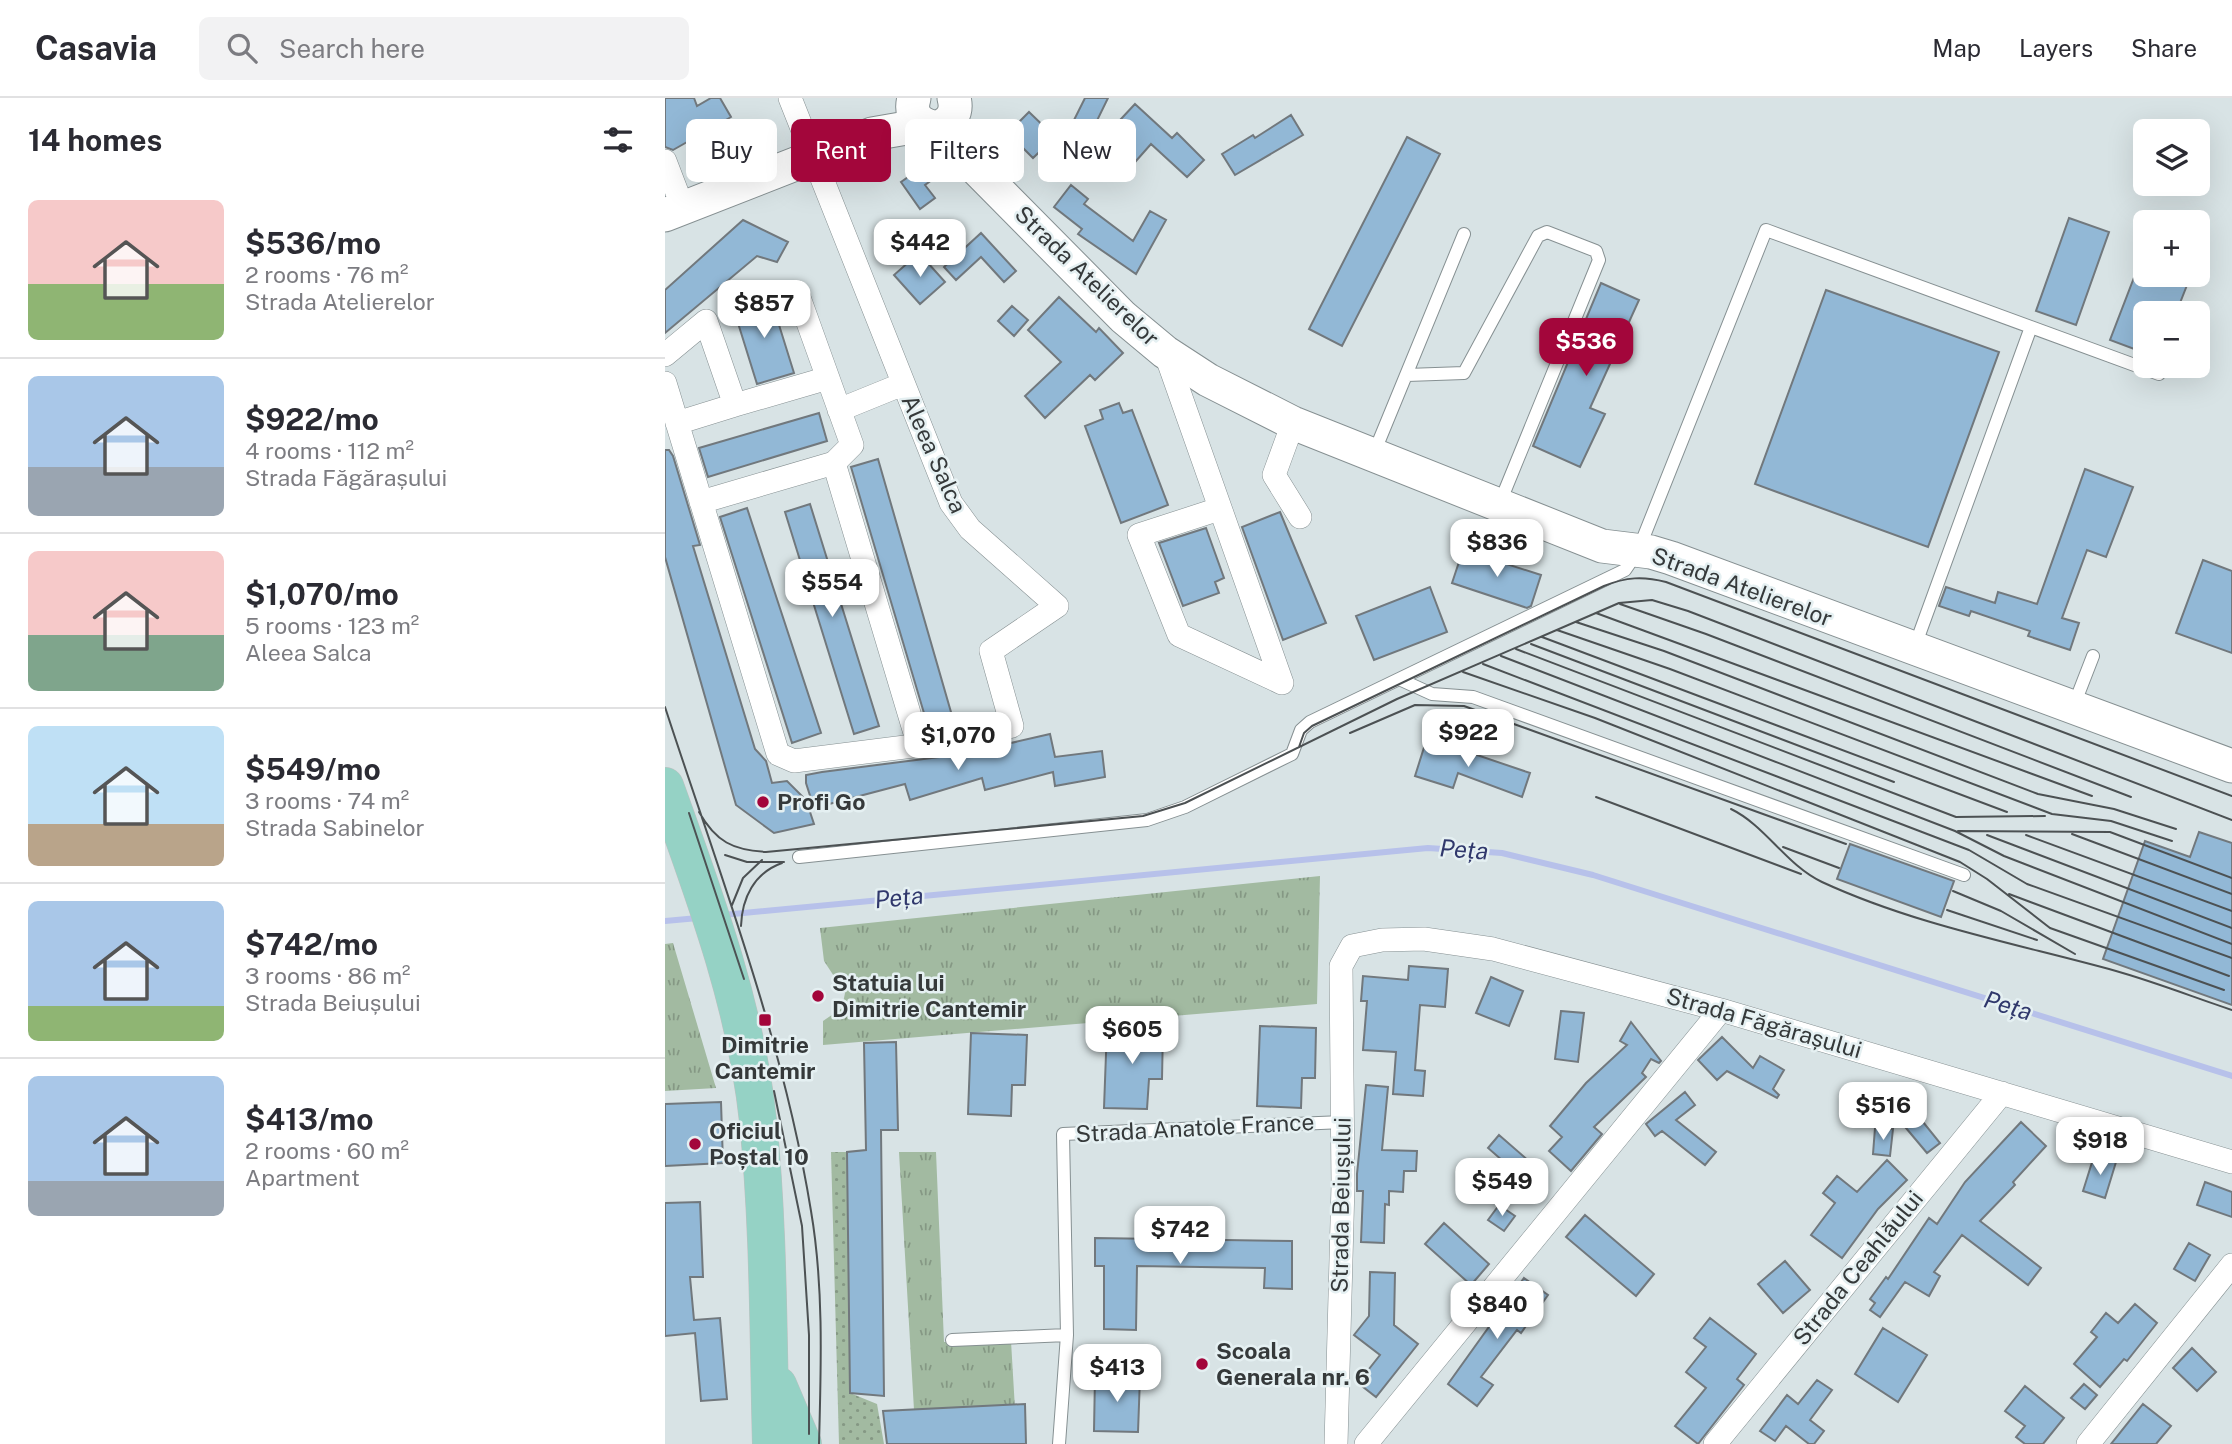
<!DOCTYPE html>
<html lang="en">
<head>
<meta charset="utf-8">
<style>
	body { margin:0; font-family:"Public Sans",sans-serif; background:#f2f2f3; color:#2b2b33; height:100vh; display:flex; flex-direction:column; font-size:26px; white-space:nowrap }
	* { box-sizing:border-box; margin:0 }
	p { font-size:23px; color:#7c7c81 }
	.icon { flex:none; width:38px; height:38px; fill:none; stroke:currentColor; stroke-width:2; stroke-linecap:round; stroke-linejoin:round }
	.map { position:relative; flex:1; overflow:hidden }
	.sheet { display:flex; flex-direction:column; background:#fff; width:665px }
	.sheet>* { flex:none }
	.hud { position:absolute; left:21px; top:21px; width:665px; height:63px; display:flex; gap:14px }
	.fabs { position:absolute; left:1468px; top:21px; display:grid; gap:14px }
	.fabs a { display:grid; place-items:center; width:77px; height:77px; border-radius:10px; background:#fff; box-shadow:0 7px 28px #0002; font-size:35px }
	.price { position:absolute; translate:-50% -60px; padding:0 16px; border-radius:14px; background:#fff; color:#222; font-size:23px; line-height:46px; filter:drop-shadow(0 2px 4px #0008) }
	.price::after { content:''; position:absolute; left:50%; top:42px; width:21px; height:16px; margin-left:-10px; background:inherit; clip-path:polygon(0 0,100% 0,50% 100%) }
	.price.on { background:#a3063b; color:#fff }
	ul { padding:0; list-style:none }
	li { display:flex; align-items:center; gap:21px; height:175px; padding:0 28px }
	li+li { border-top:2px solid #e1e1e2 }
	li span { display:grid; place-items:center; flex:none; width:196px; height:140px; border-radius:10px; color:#555 }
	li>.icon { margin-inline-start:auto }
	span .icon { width:84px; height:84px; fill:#fffc; stroke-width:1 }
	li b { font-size:30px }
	h2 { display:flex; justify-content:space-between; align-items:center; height:84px; padding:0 28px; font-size:30px }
	.chip { padding:0 24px; border-radius:10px; background:#fff; box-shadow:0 7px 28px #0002; font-size:24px; line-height:63px }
	.chip.on { background:#a3063b; color:#fff }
	header { display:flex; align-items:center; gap:42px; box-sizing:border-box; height:98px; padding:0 35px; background:#fff; border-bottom:2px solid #e1e1e2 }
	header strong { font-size:33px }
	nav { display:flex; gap:38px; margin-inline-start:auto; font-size:24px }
	.search { width:490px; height:63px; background:#f2f2f3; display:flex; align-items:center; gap:18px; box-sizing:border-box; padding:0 24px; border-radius:10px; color:#7c7c81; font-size:26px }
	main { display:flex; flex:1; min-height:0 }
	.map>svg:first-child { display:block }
	.grass { fill:url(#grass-dots) }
	.park { fill:url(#park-tufts) }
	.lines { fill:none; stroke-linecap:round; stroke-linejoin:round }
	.stream { stroke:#b7c1ea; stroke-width:6 }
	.building { fill:#92b8d6; stroke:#71787d; stroke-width:2 }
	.service-casing { stroke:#869092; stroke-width:14 }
	.minor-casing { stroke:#869092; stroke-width:24 }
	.secondary-casing { stroke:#869092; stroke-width:35 }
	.primary-casing { stroke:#bec0c0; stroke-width:38 }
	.service { stroke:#fff; stroke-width:12 }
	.minor { stroke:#fff; stroke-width:23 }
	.secondary { stroke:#fff; stroke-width:33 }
	.primary { stroke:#95d2c5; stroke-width:37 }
	.tram { stroke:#4c5153; stroke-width:2 }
	.poi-dot { fill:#a3063b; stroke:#e5f0f2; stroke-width:2.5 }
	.labels { text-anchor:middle; stroke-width:5; stroke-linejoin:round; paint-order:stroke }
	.street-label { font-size:23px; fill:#35393a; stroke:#e5f0f2 }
	.poi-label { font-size:23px; font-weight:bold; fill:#35393a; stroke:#e5f0f2; text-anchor:start }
	.water-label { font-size:24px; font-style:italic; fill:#30386c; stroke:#e5f0f2 }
</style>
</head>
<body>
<header>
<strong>Casavia</strong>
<div class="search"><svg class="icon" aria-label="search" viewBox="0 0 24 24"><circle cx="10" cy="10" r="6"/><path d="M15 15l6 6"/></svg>Search here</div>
<nav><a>Map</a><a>Layers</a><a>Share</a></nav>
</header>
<main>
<section class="sheet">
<h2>14 homes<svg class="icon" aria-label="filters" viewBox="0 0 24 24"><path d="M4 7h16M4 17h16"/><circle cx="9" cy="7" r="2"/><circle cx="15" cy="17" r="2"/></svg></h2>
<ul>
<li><span style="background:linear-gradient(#f6c9c9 60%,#8fb573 0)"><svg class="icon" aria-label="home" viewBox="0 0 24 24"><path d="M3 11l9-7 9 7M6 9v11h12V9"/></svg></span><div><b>$536/mo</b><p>2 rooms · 76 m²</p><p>Strada Atelierelor</p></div></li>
<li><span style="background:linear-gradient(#a9c7e8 65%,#9aa5b1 0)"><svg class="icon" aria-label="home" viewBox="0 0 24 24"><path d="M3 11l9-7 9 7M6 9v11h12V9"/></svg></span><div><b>$922/mo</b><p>4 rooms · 112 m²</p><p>Strada Făgărașului</p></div></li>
<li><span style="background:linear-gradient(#f6c9c9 60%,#7fa58c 0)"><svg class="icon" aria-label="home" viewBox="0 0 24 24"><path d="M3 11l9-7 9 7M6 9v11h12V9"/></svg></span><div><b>$1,070/mo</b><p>5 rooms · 123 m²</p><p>Aleea Salca</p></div></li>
<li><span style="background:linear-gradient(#bfe0f5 70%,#b9a48a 0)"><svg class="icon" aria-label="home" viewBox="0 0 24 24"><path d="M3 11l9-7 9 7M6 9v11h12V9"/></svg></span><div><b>$549/mo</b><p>3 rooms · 74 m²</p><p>Strada Sabinelor</p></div></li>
<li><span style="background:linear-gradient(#a9c7e8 75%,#8fb573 0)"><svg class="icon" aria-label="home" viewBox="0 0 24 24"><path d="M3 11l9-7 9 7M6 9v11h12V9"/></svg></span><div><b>$742/mo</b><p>3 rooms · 86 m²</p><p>Strada Beiușului</p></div></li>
<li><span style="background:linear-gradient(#a9c7e8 75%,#9aa5b1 0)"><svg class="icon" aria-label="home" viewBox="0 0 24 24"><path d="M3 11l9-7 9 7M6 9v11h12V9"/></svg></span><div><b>$413/mo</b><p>2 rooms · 60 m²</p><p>Apartment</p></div></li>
</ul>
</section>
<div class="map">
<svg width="1567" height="1346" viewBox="0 0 1567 1346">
	<defs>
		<pattern id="grass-dots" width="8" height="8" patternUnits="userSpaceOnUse" patternTransform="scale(1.75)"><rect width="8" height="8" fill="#a2baa1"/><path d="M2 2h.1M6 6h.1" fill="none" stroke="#859884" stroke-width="1.8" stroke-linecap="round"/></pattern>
		<pattern id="park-tufts" width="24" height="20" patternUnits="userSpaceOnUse" patternTransform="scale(1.75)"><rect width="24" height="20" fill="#a2baa1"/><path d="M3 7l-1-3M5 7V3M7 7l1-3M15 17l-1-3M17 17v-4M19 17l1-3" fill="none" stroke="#859884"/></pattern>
	</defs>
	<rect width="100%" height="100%" fill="#d8e3e5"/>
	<path class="grass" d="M166,1054H182L185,1295L212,1306L219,1346H174Z"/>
	<path class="park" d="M655,778L652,906L158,947V923L177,910L180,895L159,863L155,830Z
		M8,845L51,990L0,993V846Z
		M234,1054H271L279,1244L346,1243L350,1311L249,1312Z"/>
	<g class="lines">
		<path class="stream" d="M58,817L763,750L837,755L928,777L1567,978
			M0,823L33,820"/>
	</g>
	<path class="building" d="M0,0H29L32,8L46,0H55L66,19L8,52L0,49Z
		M420,0H443L425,37L406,28Z
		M470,6L507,40L512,35L539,62L522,79L486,46L471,63L442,36Z
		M364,14L390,39L368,60L343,35Z
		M626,17L638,37L570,77L557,56L588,37L590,40Z
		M742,39L775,56L677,248L644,231Z
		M262,66L271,79L260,87L270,100L255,111L236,84Z
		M406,87L423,101L419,106L468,143L485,113L501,122L471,176L413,136L417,131L389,109Z
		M1404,120L1444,134L1411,227L1371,213Z
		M78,122L123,144L112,164L92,158L0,235V192Z
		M316,135L351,173L339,184L316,159L291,182L279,169Z
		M254,155L280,184L255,206L229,177Z
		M1470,177H1526L1511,215H1480V255L1445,242Z
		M936,185L974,202L925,310L940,316L915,369L868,348Z
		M1161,192L1334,254L1263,449L1090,386Z
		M105,198L129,275L92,286L68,209Z
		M394,199L431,234L434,230L458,255L430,282L425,277L380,320L360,298L396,264L363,232Z
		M347,208L363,222L349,238L333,223Z
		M454,305L458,315L467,312L503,407L456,425L420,328L438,321L435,312Z
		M154,315L162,343L43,379L34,350Z
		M0,352H4L8,358L35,447L28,448L90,651L101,663L107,685L122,683L141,702L149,726L109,735L71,707L0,459Z
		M213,361L290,628L264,632L186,369Z
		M1420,371L1468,389L1441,459L1422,452L1397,520L1414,525L1405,552L1363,538L1365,533L1306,513L1304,518L1274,508L1281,489L1330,505L1333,494L1372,506Z
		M145,406L214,628L189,636L120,414Z
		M82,410L156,635L127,645L55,419Z
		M615,414L661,525L618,542L577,429Z
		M541,430L559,480L550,484L554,495L518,508L494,445Z
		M798,452L876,477L866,508L862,510L787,485Z
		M1538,462L1567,473V555L1511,535Z
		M765,489L782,534L709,562L691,518Z
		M385,636L390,659L437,653L440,679L390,688L388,674L320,692L317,680L245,702L240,686L149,710L141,685V677L157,674L298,656Z
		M762,640L865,675L857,699L793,675L788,690L750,678Z
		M1534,734L1567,745V907L1438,861L1480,743L1525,759Z
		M1185,746L1289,783L1276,819L1172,781Z
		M744,868L783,871L780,909L755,907L750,972L760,973L758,998L728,996L731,954L698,952L702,903H696L698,878L743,882Z
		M826,879L858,893L844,928L811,915Z
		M896,913L919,915L913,964L890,961Z
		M966,924L996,963L994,965L986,961L977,975L981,979L929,1029L937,1036L906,1073L884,1053L897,1039L885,1028L921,985L962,947L955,943Z
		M595,928L651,930L650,980H637L636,1010L592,1008Z
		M442,929L498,931L497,981H484L482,1011L439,1010Z
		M306,935L362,937L360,987H347L346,1018L303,1016Z
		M1057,939L1088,970L1095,958L1119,972L1108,991L1114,997L1112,1000L1062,973L1052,982L1033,962Z
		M231,944L233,1032H216L219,1298L185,1295L182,1054L201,1052L199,945Z
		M701,987L723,989L717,1052L752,1053L751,1073H739L738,1094L724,1093V1107L720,1106L719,1145L696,1144L698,1093H692V1076Z
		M1204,988L1218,994L1204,1025L1190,1019Z
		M1020,994L1030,1007L1011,1022L1051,1054L1040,1067L997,1033L990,1038L981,1026Z
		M56,1004L58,1065L0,1068V1006Z
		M1254,1019L1275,1045L1262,1055L1241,1030Z
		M1356,1024L1381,1048L1348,1084L1350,1087L1315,1123L1376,1170L1363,1187L1297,1137L1269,1174L1275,1178L1264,1198L1240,1184L1215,1219L1205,1212L1210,1205L1205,1201L1221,1179L1223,1181L1264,1120L1272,1126L1300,1084Z
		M1210,1030L1228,1031L1225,1058L1208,1056Z
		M834,1037L873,1071L862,1084L823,1050Z
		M1429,1058L1451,1064L1440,1100L1418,1093Z
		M1222,1062L1242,1082L1213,1111L1177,1160L1146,1137L1170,1105L1158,1095L1172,1078L1192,1094Z
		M1540,1084L1567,1094V1119L1532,1107Z
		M35,1104L38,1179H25L29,1222L55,1220L62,1301L36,1303L30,1235L0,1238V1105Z
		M834,1107L850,1118L839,1133L823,1122Z
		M920,1117L989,1176L971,1198L901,1139Z
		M779,1125L824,1166L806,1187L760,1146Z
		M430,1140L627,1143V1191L599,1190L600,1170L472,1168L471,1232L439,1231V1168H430Z
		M1524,1145L1545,1157L1530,1183L1509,1171Z
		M1120,1163L1145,1192L1118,1215L1093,1186Z
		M705,1174L730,1175L729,1227L753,1246L711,1299L693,1285L715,1257L689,1237L704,1218Z
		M859,1180L883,1197L856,1235L852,1232L816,1279L828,1287L812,1308L783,1286Z
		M1470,1206L1492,1225L1462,1263L1459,1261L1435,1289L1409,1266L1432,1239L1426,1234L1441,1215L1453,1225Z
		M1045,1220L1091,1256L1072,1281L1079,1287L1033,1346L1010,1328L1041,1290L1021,1274L1041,1249L1029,1240Z
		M1218,1230L1262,1257L1233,1304L1190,1276Z
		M1527,1250L1551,1274L1532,1293L1508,1270Z
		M430,1278L475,1279L473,1334L429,1333Z
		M1152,1282L1167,1292L1145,1322L1159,1333L1149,1346H1144L1121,1328L1110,1343L1095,1333L1122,1297L1133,1306Z
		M1419,1286L1432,1297L1420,1311L1406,1300Z
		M1360,1288L1399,1320L1378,1346H1360L1351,1339L1360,1328L1340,1313Z
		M360,1306L361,1346H222L218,1313Z
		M1478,1306L1506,1328L1491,1346H1446Z"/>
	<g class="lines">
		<g class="service-casing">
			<path id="service" d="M742,277L799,275L873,138L882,134L931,153L934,162L834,407
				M709,355L799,136
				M1250,548L1366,229
				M734,581L767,596L808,599L1299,777
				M1409,607L1428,558
				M134,759L482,722L520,709L627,656L636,632L645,624L960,472L973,453L1101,132L1494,276
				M287,1242L402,1237
				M394,1346L402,1237L398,1036L678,1024"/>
		</g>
		<g class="minor-casing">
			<path id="minor" d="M0,63L18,110
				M132,194L187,347L169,365L253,645
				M500,254L617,585
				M0,257L41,223L70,307L163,280
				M0,285L113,656L129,663L288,643L347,628L326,553L392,508L305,431L286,405L125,0
				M174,312L238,286
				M12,325L70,307
				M628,325L609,377L635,419
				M36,404L169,365
				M554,411L474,437L514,537L617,585
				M671,1346L678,1087L676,868L687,848L717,842L759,841L828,851L1056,912L1567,1064
				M701,1346L1056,912
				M1050,1346L1337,995
				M1423,1346L1567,1167"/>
		</g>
		<g class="secondary-casing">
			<path id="secondary" d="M249,0C244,18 254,26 271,30C286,25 293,15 289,0
				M271,30L458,219L500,254L543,282L628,325L937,448L986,454L1006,460L1567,668
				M0,117L207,36L259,27"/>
		</g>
		<g class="primary-casing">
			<path id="primary" d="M0,688C39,796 81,908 93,1023C104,1130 103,1239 106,1346
				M113,1287L138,1346"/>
		</g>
		<use href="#service" class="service"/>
		<use href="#minor" class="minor"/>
		<use href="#secondary" class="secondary"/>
		<use href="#primary" class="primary"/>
		<path class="tram" d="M955,506L1041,536L1466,699
			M931,515L1427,698
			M911,524L999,553L1373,696L1449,711L1511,731
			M892,532L1005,571L1387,716L1446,723L1507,743
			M877,539L1342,714
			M866,546L1229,684
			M851,551L1291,719L1380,718
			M836,558L1290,733L1339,758L1567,846
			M818,566L1304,752L1362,786L1567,860
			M798,574L930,620L1295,764L1322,781L1385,830L1559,892
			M0,609C54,775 118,940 146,1113C159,1189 156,1270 154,1346
			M685,635L750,607L799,608L1181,746
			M634,649L639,635L647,628L939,488C961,479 978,478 1001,484L1567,698
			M931,699L1136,776
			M1066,711C1101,728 1121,767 1157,784C1250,827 1353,846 1451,873C1490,884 1528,899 1567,912
			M34,714C51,744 68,752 101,754L478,718L520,705L732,601L954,505L987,502L1023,513L1567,722
			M24,715L79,881
			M1293,733L1445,734L1567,780
			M1407,736L1567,796
			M1322,737L1567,830
			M1361,737L1567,813
			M1118,749L1174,770
			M60,757L82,764H119
			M1288,793L1336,813L1410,856
			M1344,796L1564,878
			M67,807L78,780L97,762
			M1282,812L1372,842
			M76,828C77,800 89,775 117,765
			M109,993L137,1128L144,1237V1336"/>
	</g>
	<g class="poi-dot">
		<circle cx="98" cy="704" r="7"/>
		<circle cx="153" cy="898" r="7"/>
		<rect x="93" y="915" width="14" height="14" rx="3.5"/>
		<circle cx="30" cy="1046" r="7"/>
		<circle cx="537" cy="1266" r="7"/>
	</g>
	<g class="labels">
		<g class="street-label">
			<text transform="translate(422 178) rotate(44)" y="8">Strada Atelierelor</text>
			<text transform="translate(269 356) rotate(66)" y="8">Aleea Salca</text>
			<text transform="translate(1077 489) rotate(20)" y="8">Strada Atelierelor</text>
			<text transform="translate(1099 925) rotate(16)" y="8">Strada Făgărașului</text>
			<text transform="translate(530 1030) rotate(-3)" y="8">Strada Anatole France</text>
			<text transform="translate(676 1107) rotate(-89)" y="8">Strada Beiușului</text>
			<text transform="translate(1193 1170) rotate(-51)" y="8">Strada Ceahlăului</text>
		</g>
		<g class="poi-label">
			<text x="112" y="712">Profi Go</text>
			<text x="167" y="893">Statuia lui<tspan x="167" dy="26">Dimitrie Cantemir</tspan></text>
			<text x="100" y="955" text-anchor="middle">Dimitrie<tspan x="100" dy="26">Cantemir</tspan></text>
			<text x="44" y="1041">Oficiul<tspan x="44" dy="26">Poștal 10</tspan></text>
			<text x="551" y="1261">Scoala<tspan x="551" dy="26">Generala nr. 6</tspan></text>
		</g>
		<g class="water-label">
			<text transform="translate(799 752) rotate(4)" y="8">Peța</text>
			<text transform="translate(234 800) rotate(-6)" y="8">Peța</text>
			<text transform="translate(1343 908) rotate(17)" y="8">Peța</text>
		</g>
	</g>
</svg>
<div class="fabs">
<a><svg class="icon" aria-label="layers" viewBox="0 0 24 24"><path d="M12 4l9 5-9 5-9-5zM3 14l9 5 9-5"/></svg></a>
<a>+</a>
<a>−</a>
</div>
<b class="price" style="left:255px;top:181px">$442</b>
<b class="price" style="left:99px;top:242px">$857</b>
<b class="price on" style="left:921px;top:280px">$536</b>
<b class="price" style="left:832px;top:481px">$836</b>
<b class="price" style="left:167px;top:521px">$554</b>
<b class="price" style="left:803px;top:671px">$922</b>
<b class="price" style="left:293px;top:674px">$1,070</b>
<b class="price" style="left:467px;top:968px">$605</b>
<b class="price" style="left:1218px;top:1044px">$516</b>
<b class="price" style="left:1435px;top:1079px">$918</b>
<b class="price" style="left:837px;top:1120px">$549</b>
<b class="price" style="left:515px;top:1168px">$742</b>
<b class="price" style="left:832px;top:1243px">$840</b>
<b class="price" style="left:452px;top:1306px">$413</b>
<div class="hud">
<a class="chip">Buy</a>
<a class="chip on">Rent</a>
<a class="chip">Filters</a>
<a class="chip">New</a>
</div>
</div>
</main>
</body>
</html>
